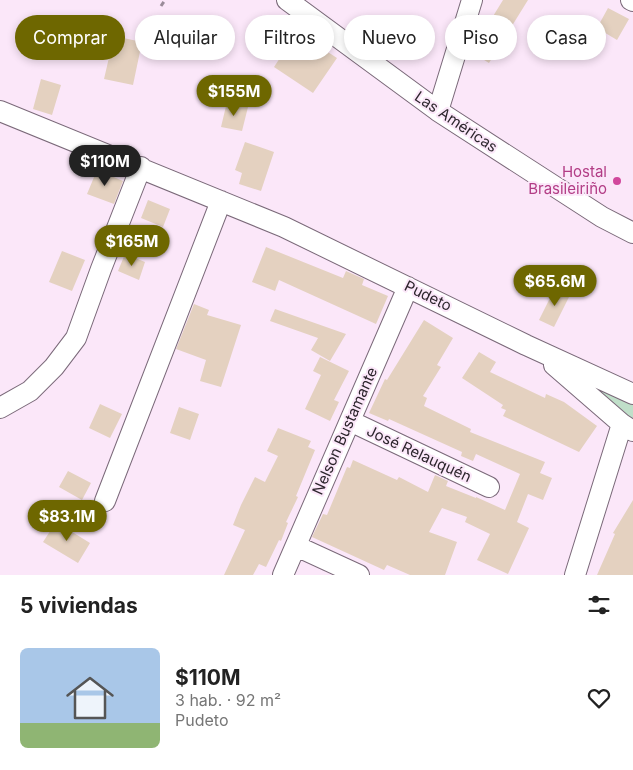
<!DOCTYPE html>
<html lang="es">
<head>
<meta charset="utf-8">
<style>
	body { margin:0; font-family:Inter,sans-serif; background:#f6f6f6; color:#222; height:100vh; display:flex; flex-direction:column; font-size:19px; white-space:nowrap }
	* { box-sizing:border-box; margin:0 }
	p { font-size:16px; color:#767676 }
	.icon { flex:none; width:28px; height:28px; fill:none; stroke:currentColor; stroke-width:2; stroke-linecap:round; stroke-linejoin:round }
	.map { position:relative; height:575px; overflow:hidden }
	.sheet { display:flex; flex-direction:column; background:#fff; flex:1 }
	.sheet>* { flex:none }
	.top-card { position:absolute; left:15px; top:15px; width:604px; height:45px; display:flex; gap:10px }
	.price { position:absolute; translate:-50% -42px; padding:0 11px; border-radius:18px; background:#6e6700; color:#fff; font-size:16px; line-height:32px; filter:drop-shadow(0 1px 2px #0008) }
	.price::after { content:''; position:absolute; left:50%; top:30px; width:15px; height:11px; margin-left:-8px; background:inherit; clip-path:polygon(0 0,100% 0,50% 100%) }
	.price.current { background:#222; color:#fff }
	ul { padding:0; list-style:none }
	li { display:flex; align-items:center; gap:15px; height:125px; padding:0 20px }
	li span { display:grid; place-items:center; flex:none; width:140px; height:100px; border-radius:8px; color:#555 }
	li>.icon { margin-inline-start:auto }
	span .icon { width:60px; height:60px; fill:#fffc; stroke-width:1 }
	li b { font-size:21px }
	h2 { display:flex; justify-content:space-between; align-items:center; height:60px; padding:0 20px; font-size:21px }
	.chip { padding:0 18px; border-radius:22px; background:#fff; box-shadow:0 2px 8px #0003; font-size:18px; line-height:45px }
	.chip.current { background:#6e6700; color:#fff }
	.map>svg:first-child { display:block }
	.green { fill:#c0dfc9 }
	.building { fill:#e4d1c0 }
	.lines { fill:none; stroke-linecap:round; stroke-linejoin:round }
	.minor-casing { stroke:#7a6979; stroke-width:22 }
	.path { stroke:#9a8c99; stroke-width:3; stroke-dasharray:5 2.5; stroke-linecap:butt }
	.minor { stroke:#fff; stroke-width:20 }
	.hotel-dot { fill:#d1479c; stroke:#fbe7f9; stroke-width:2 }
	.labels { text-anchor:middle; stroke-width:4; stroke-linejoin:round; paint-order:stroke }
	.street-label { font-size:15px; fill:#2c252c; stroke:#fbe7f9 }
	.hotel-label { font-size:15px; fill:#b23c85; stroke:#fbe7f9; text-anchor:end }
</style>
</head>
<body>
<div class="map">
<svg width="633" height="575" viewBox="0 0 633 575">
	<rect width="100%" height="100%" fill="#fbe7f9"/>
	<path class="green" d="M563,367L633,398V427Z"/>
	<path class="building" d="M503,0H528L489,63L471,52Z
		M608,8L629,19L617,40L597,28Z
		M297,32L337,58L313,93L274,67Z
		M114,36L142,42L133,85L104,79Z
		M41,79L61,85L52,115L33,109Z
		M227,102L248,107L242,131L221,127Z
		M245,142L274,152L261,191L239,184L242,173L235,170Z
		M97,170L123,181L114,204L87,194Z
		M148,200L170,209L163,227L141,218Z
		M266,247L343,278L346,271L364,279L362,285L388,296L376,324L279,280L275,291L252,282Z
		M62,251L85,260L72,291L49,282Z
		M125,254L145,262L139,280L118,271Z
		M555,288L570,295L554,327L539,320Z
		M194,304L209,310L207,315L241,325L221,387L200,381L206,360L176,349Z
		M275,309L346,334L330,361L311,350L318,338L270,321Z
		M424,320L453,338L437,365L441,367L423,396L427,398L424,406L471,429L470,432L545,462L540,473L552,478L543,500L528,494L517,522L529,528L508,574L477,560L490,534L465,522L467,517L442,508L429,532L457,542L445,575H410L387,565L384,570L312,537L323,514L327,515L347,467L350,468L353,460L397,480L399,477L428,492L435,475L448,481L446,486L476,498V497L505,510L520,474L476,454L473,461L461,456L462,452L389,419L388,421L369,413L385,379L387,380Z
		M479,352L496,362L490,372L545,398L546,394L564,402L597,426L579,452L503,416L506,410L501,408L503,405L462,378Z
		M320,357L349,371L334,400L339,402L330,421L305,409L321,375L313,371Z
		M100,404L122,414L110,438L89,428Z
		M179,407L199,414L190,440L170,433Z
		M278,428L311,441L308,447L315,450L296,496L298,497L286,522L288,523L281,541L279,540L266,567L259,564L253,575H224L245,530L233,525L241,505L255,477L265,482L278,456L267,451Z
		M68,471L91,483L82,500L59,487Z
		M633,500V575H597L615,534L613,533Z
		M56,522L90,543L78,563L43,542Z"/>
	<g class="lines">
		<g class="minor-casing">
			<path id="minor" d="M287,0L438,111L602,217L633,233
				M631,0L633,1
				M0,111L284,227L526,345L633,394
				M438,111L472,0
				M554,365L622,424L633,431
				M0,408L30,391L54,367L76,338L101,269L141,167
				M350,421L489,487
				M105,501L221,201
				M296,546L359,575
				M283,575L408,287
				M575,575L622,424"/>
		</g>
		<path class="path" d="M161,6L165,0"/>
		<use href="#minor" class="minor"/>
	</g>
	<circle class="hotel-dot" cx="617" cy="181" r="5"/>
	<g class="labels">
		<g class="street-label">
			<text transform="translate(456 122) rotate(34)" y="5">Las Américas</text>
			<text transform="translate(428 296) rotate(26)" y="5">Pudeto</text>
			<text transform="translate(345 431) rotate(-66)" y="5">Nelson Bustamante</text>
			<text transform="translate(419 454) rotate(25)" y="5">José Relauquén</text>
		</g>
		<g class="hotel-label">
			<text x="607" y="177">Hostal<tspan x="607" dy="17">Brasileiriño</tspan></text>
		</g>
	</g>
</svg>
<b class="price" style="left:234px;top:117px">$155M</b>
<b class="price current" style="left:105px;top:187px">$110M</b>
<b class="price" style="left:132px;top:267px">$165M</b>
<b class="price" style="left:555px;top:307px">$65.6M</b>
<b class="price" style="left:67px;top:542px">$83.1M</b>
<div class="top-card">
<a class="chip current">Comprar</a>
<a class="chip">Alquilar</a>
<a class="chip">Filtros</a>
<a class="chip">Nuevo</a>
<a class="chip">Piso</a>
<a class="chip">Casa</a>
</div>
</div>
<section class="sheet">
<h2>5 viviendas<svg class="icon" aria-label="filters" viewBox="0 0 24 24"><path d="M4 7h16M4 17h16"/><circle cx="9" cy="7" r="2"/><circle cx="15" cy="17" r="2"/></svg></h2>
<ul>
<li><span style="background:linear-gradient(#a9c7e8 75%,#8fb573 0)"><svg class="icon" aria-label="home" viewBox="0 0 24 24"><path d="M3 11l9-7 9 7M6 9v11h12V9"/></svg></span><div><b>$110M</b><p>3 hab. · 92 m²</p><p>Pudeto</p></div><svg class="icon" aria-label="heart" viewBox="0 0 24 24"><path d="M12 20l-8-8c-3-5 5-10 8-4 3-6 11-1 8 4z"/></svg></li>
</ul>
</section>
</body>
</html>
